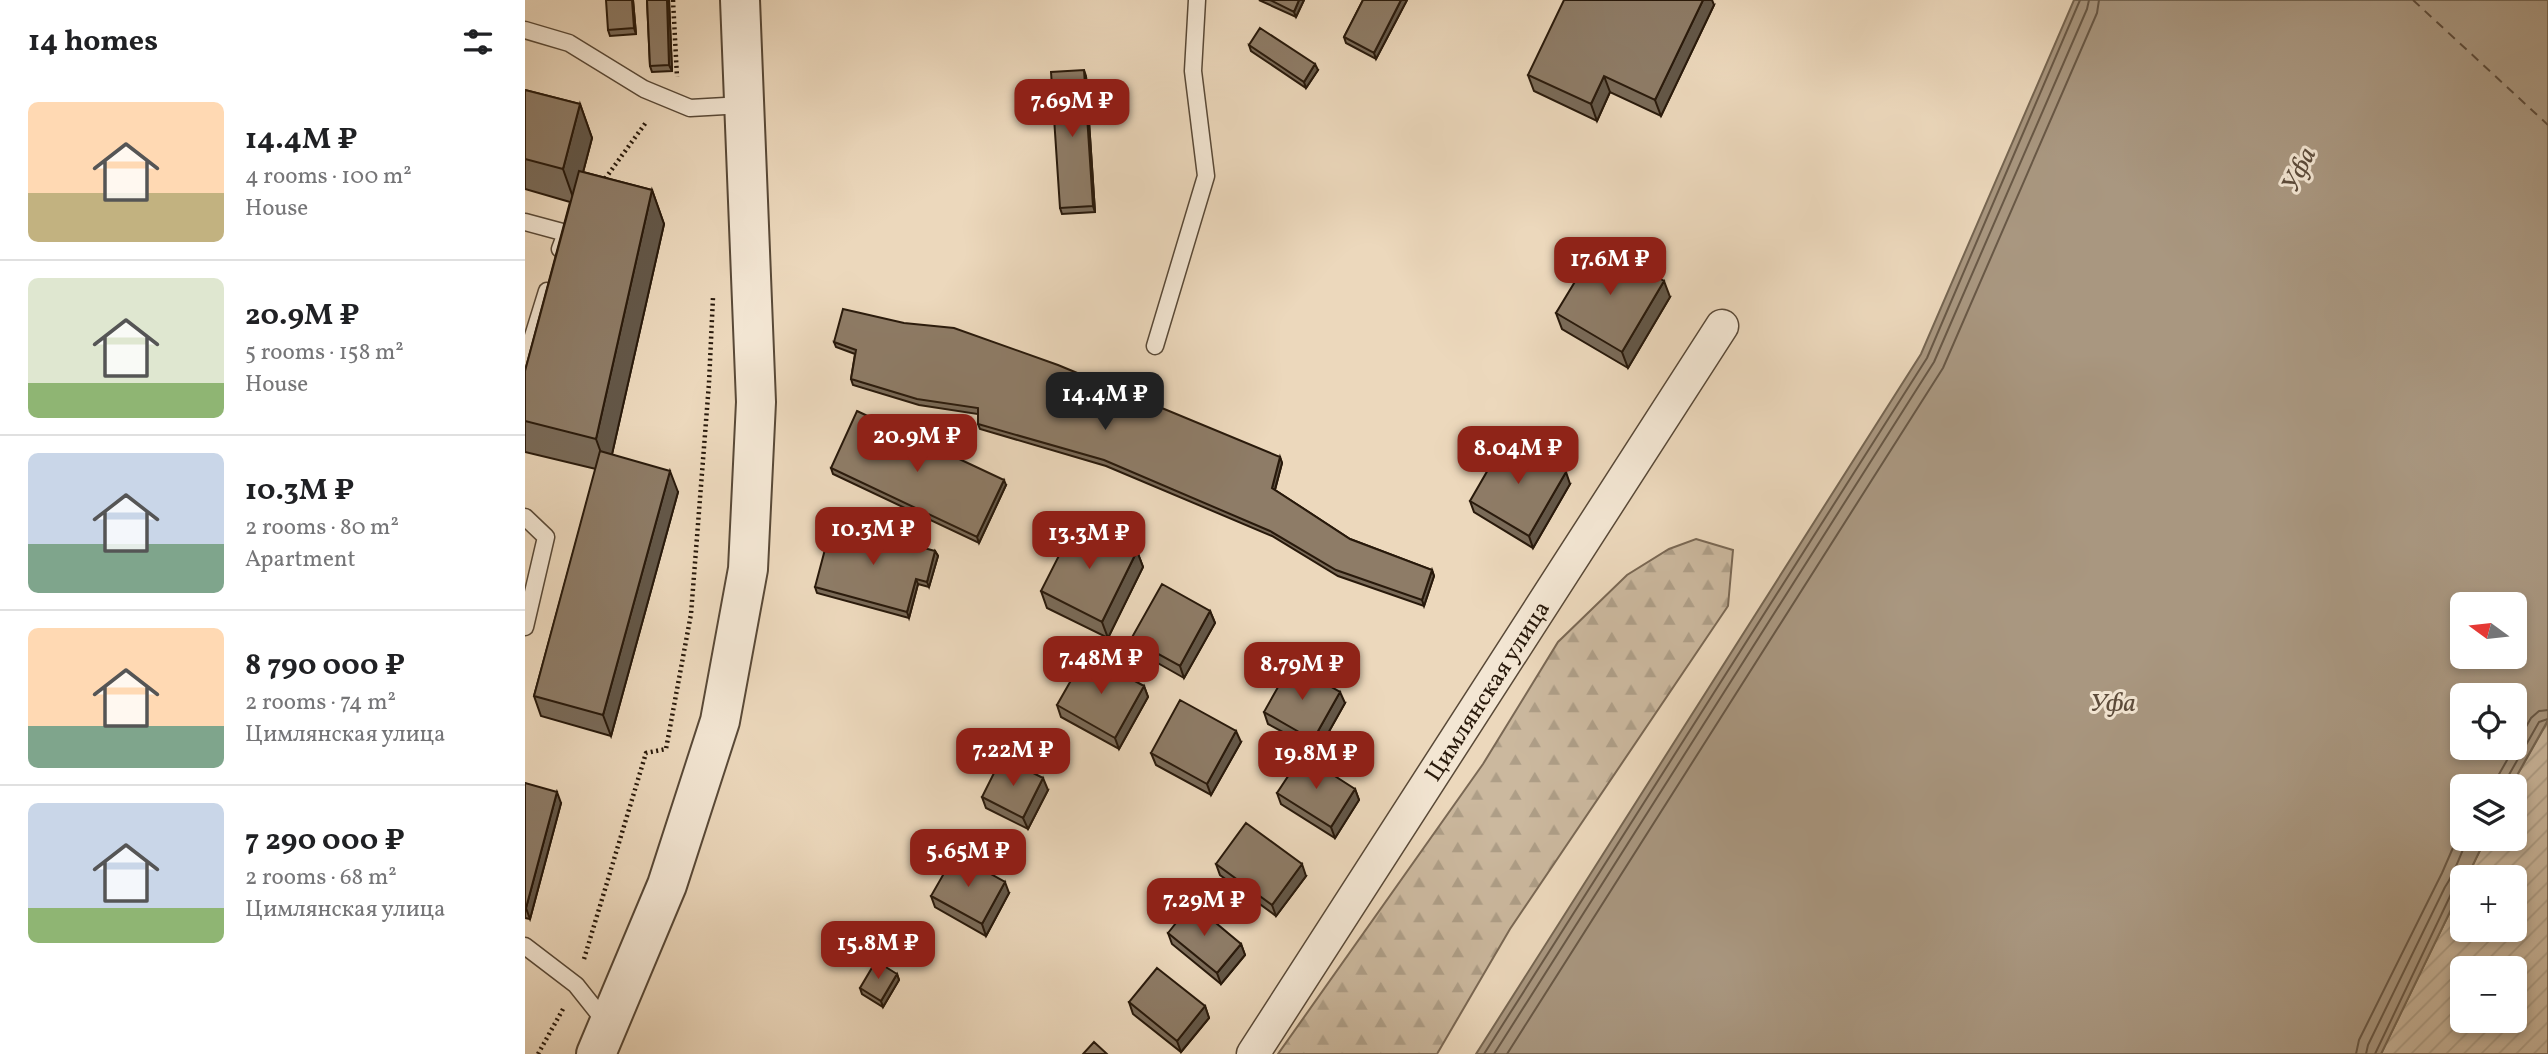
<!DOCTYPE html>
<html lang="en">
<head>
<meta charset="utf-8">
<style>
	body { margin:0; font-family:Vollkorn,serif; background:#f6f6f6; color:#202124; height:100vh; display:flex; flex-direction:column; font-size:26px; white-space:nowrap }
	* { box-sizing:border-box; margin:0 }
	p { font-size:23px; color:#757577 }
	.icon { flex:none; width:38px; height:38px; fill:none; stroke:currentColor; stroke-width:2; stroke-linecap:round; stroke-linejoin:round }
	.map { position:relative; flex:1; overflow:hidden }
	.sheet { display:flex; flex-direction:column; background:#fff; width:525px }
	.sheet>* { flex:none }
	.needle { width:46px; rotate:285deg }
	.controls { position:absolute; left:1925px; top:592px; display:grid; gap:14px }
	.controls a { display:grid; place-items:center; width:77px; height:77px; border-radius:10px; background:#fff; box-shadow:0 4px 10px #0003; font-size:35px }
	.price { position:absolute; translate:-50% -60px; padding:0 16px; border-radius:14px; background:#8f2418; color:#fff; font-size:23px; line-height:46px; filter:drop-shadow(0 2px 4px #0008) }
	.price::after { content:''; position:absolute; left:50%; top:42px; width:21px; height:16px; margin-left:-10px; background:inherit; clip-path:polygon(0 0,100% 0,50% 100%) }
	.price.active { background:#222; color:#fff }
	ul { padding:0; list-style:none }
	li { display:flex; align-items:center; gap:21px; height:175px; padding:0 28px }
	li+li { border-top:2px solid #e0e0e0 }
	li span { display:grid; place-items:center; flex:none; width:196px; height:140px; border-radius:10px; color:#555 }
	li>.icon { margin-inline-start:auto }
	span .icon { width:84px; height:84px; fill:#fffc; stroke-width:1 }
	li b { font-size:30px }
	h2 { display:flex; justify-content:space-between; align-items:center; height:84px; padding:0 28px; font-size:30px }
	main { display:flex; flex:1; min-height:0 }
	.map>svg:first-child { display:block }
	.forest { fill:url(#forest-firs); stroke:#7a6854; stroke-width:2 }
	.garden { fill:url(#garden-furrows); stroke:#7a6854; stroke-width:2; fill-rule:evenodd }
	.water { fill:#a99780; stroke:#756551; stroke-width:2; fill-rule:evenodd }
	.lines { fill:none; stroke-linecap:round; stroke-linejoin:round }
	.shore { stroke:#685846; stroke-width:2 }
	.ferry { stroke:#5c4b3a; stroke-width:2; stroke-dasharray:9 7; stroke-linecap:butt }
	.service-casing { stroke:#594937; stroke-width:19 }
	.minor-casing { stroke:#594937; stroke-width:35 }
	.tertiary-casing { stroke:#594937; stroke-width:42 }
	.path { stroke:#28190b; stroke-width:4.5; stroke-dasharray:2 3.5; stroke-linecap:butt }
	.service { stroke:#f3e6d3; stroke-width:16 }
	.minor { stroke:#f3e6d3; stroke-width:32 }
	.tertiary { stroke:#f3e6d3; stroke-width:38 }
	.wall { fill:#7a6b59; stroke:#28190b; stroke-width:2 }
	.shaded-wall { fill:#635748; stroke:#28190b; stroke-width:2 }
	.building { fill:#8e7c67; stroke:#28190b; stroke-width:2 }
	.labels { text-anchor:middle; stroke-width:6; stroke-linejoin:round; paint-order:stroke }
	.street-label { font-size:24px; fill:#28190b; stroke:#f3e6d3 }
	.water-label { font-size:26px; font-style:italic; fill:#5c4b3a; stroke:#f3e6d3 }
</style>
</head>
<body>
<main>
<section class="sheet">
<h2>14 homes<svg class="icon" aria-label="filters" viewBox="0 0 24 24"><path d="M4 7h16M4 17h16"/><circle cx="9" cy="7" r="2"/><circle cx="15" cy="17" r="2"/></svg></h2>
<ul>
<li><span style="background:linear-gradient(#ffd9b3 65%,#c2b280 0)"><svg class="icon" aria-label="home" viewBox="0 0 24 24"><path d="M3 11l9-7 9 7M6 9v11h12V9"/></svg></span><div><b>14.4M ₽</b><p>4 rooms · 100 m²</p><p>House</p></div></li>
<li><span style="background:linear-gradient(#dfe7d0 75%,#8fb573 0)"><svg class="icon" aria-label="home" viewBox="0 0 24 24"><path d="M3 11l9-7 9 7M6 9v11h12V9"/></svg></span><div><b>20.9M ₽</b><p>5 rooms · 158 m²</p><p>House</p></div></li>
<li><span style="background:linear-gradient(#c9d6e8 65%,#7fa58c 0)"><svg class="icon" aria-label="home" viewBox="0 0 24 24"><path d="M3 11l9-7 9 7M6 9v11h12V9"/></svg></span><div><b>10.3M ₽</b><p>2 rooms · 80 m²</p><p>Apartment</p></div></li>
<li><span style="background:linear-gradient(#ffd9b3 70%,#7fa58c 0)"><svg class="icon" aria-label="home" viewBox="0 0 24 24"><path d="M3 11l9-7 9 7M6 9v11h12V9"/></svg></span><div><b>8 790 000 ₽</b><p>2 rooms · 74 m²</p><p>Цимлянская улица</p></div></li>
<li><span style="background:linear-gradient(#c9d6e8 75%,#8fb573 0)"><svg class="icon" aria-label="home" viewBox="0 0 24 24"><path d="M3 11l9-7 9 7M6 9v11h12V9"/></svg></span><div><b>7 290 000 ₽</b><p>2 rooms · 68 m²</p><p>Цимлянская улица</p></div></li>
</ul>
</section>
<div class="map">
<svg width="2023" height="1054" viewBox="0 0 2023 1054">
	<defs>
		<pattern id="forest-firs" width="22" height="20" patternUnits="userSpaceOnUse" patternTransform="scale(1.75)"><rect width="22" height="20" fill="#cbb89e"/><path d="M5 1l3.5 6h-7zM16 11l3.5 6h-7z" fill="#ae9e87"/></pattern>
		<pattern id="garden-furrows" width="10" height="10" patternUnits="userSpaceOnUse" patternTransform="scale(1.75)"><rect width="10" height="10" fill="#cbb89e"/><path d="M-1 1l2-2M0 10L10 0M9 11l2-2" fill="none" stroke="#ae9e87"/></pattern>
	</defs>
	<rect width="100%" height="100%" fill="#ecd8bc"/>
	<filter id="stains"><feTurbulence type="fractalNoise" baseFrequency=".00286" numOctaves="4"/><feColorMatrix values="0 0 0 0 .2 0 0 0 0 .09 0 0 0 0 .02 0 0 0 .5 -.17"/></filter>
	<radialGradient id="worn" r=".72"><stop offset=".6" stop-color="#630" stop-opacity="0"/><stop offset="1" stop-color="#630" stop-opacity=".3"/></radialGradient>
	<path class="forest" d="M1171,539L1208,550L1203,606L985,929L912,1054H753L958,764L1033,642L1102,575L1144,549Z"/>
	<path class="garden" d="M2023,721V1054H1856L1937,887V929H1990V877H1942L1961,838H1990V786H1986ZM1937,968H1990V1020H1937Z"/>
	<path class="water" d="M1549,0H2023V720L1986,786H1937V838H1961L1942,877H1937V887L1856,1054H951L1396,354ZM1937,604H1990V656H1937ZM1937,695H1990V747H1937Z"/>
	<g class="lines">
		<path class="shore" d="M1972,786L1973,776L2006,718L2014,711L2023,710
			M1981,786V780L2014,722L2023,719
			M959,1054L1402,358L1555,0
			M969,1054L1409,362L1562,9L1564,0
			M982,1054L1418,368L1572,13L1574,0
			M1831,1054L1834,1040L1917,873L1937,827
			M1841,1054L1843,1045L1920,887C1930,873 1935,855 1943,838
			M1850,1054L1928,890L1937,884"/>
		<path class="ferry" d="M1888,0L2023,125"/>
		<g class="service-casing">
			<path id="service" d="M0,30L44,43L119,89L165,108L218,105
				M0,222L41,233L35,249
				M630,346L681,176L668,71L672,0
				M0,362L22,291
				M0,517L21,537L0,627
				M0,946L51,985L82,1024"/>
		</g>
		<g class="minor-casing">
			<g id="minor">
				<path id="s1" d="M728,1054L1197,326"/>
			</g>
		</g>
		<g class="tertiary-casing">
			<path id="tertiary" d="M71,1054L142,885L195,721L223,569L231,402L215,0"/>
		</g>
		<path class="path" d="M148,0L152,77
			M77,183L122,121
			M59,959L121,753L141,749L166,614L184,383L188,297
			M13,1054L38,1009"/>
		<use href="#service" class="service"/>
		<use href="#minor" class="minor"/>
		<use href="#tertiary" class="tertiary"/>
	</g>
	<path class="wall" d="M108,0L111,34L85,36L83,30Z
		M122,0H144L147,71L127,72L125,66Z
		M734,0H779L771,17Z
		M838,0H882L851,59L821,43L819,37Z
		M1189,5L1136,116L1085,92L1072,121L1009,91L1003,75Z
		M724,45L793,70L781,88L726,51Z
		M561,76L570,212L537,214L535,208Z
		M0,90L55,104L67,138L58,172L127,190L139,224L87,454L153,492L86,736L16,716L9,696L71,469L0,452V371L45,202L0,189Z
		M1145,297L1103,368L1037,329L1031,313Z
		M309,342L755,457L757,463L750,490L825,539L907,570L909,576L899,606L813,576L747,536L581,466L455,429L453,424V414L394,405L328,385L326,379L330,354L311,347Z
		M306,468L481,485L454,543L308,474Z
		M1045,484L1008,548L949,512L945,501Z
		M410,551L413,556L404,587L393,584L384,618L292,593L290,587Z
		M612,551L618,567L583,638L522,608L516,591Z
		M685,611L690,623L659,678L610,650L606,639Z
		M619,686L623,697L594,749L536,717L532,705Z
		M820,703L793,751L743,724L739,712Z
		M716,742L686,795L631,765L626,753Z
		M0,783L36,803L5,919L0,918Z
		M830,789L834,800L810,838L756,804L752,793Z
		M523,790L503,829L461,808L457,797Z
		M691,864L781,876L751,916L695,875Z
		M484,893L461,936L410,907L406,896Z
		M643,933L716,944L720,955L696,984L647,944Z
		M372,974L374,980L358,1007L337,994L335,988Z
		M604,1002L680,1006L684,1018L656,1052L608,1014Z"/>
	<path class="shaded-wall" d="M107,0H108L111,34L109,28Z
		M142,0H144L147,71L144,65Z
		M774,0H779L771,17L769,12Z
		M876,0H882L851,59L849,53Z
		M1178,0H1187L1189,5L1136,116L1130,100Z
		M790,64L793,70L781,88L779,82Z
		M559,70L561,76L570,212L568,206Z
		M1079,76L1085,92L1072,121L1066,104Z
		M55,104L67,138L50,203L38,169Z
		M127,190L139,224L83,472L71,439Z
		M1139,281L1145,297L1103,368L1097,352Z
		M755,457L757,463L749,493L747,488Z
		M145,471L153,492L86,736L78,715Z
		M1041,472L1045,484L1008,548L1004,536Z
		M479,480L481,485L454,543L452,537Z
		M410,551L413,556L404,587L402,582Z
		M612,551L618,567L583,638L577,622Z
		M907,570L909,576L899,606L897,600Z
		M391,579L393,584L384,618L382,612Z
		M685,611L690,623L659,678L655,666Z
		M619,686L623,697L594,749L590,738Z
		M815,692L820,703L793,751L788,740Z
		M711,731L716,742L686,795L682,784Z
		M518,778L523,790L503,829L498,818Z
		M830,789L834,800L810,838L806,827Z
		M32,792L36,803L5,919L1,908Z
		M777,864L781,876L751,916L747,905Z
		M480,882L484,893L461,936L457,924Z
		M716,944L720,955L696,984L692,973Z
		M372,974L374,980L358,1007L356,1001Z
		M680,1006L684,1018L656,1052L652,1041Z"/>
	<path class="building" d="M81,0H107L109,28L83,30Z
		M122,0H142L144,65L125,66Z
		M745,0H774L769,12Z
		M838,0H876L849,53L819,37Z
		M1039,0H1178L1130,100L1079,76L1066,104L1003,75Z
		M735,28L790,64L779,82L724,45Z
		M559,70L568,206L535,208L526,72Z
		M0,90L55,104L38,169L0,159Z
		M54,171L127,190L71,439L0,421V371Z
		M1074,242L1139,281L1097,352L1031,313Z
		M318,309L379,323L429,328L533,365L755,457L747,488L825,539L907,570L897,600L811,570L745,531L579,460L453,424V408L392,399L326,379L331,350L309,342Z
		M332,411L479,480L452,537L306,468Z
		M982,437L1041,472L1004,536L945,501Z
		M75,451L145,471L78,715L9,696Z
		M552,520L612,551L577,622L516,591Z
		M307,523L410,551L402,582L391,579L382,612L290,587Z
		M637,584L685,611L655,666L606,639Z
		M561,654L619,686L590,738L532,705Z
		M766,664L815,692L788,740L739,712Z
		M655,700L711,731L682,784L626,753Z
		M777,755L830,789L806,827L752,793Z
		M477,757L518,778L498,818L457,797Z
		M0,783L32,792L1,908L0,907Z
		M721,823L777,864L747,905L691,864Z
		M430,854L480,882L457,924L406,896Z
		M667,903L716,944L692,973L643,933Z
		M351,961L372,974L356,1001L335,988Z
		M632,968L680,1006L652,1041L604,1002Z
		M569,1042L582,1054H558Z"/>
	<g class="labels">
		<g class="street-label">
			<text dy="8" stroke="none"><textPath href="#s1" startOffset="432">Цимлянская улица</textPath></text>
		</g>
		<g class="water-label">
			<text transform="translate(1773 169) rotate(-64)" y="9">Уфа</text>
			<text x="1588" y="711">Уфа</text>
		</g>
	</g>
	<rect width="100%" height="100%" filter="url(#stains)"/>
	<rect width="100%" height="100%" fill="url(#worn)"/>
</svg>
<div class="controls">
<a><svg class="needle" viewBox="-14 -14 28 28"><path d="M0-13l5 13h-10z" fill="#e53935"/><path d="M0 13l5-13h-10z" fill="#757577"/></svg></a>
<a><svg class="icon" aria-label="locate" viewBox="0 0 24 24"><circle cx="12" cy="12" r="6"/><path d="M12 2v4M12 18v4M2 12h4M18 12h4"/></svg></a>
<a><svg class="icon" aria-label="layers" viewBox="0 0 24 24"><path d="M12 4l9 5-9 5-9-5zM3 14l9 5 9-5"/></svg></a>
<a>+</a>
<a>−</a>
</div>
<b class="price" style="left:547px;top:139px">7.69M ₽</b>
<b class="price" style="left:1085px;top:297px">17.6M ₽</b>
<b class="price active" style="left:580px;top:432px">14.4M ₽</b>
<b class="price" style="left:392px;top:474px">20.9M ₽</b>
<b class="price" style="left:993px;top:486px">8.04M ₽</b>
<b class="price" style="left:348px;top:567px">10.3M ₽</b>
<b class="price" style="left:564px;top:571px">13.3M ₽</b>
<b class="price" style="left:576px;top:696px">7.48M ₽</b>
<b class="price" style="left:777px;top:702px">8.79M ₽</b>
<b class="price" style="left:488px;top:788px">7.22M ₽</b>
<b class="price" style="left:791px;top:791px">19.8M ₽</b>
<b class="price" style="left:443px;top:889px">5.65M ₽</b>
<b class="price" style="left:679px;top:938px">7.29M ₽</b>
<b class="price" style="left:353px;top:981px">15.8M ₽</b>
</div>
</main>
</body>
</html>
